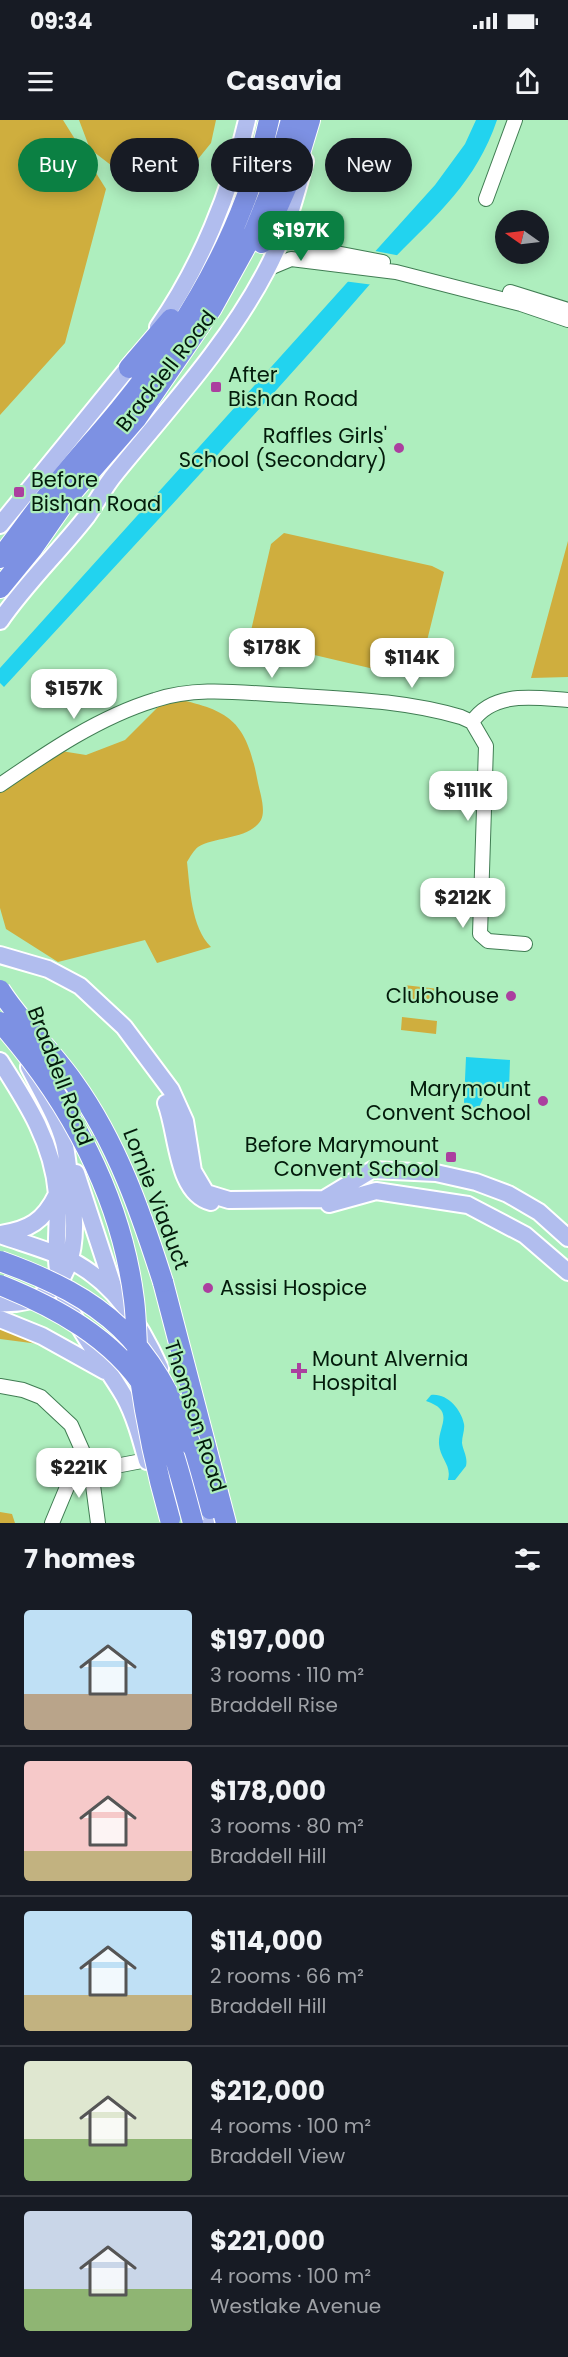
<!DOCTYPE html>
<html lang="en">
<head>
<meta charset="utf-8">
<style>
	body { margin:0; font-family:Poppins,sans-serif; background:#20242c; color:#f1f3f6; height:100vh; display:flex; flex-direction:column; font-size:22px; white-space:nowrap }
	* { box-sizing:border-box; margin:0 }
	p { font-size:20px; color:#9ea1a6 }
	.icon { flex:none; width:33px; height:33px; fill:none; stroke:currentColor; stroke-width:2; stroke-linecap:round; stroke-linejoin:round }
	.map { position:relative; height:1403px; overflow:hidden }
	.details { display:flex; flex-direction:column; background:#171b24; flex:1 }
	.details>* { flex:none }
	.hud { position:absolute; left:18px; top:18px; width:532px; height:54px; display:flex; gap:12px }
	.needle { width:39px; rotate:284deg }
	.buttons { position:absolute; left:495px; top:90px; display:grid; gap:12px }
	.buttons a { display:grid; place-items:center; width:54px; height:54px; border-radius:50%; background:#171b24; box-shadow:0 3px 15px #0003; font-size:30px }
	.price { position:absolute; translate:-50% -51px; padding:0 14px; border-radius:12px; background:#fff; color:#222; font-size:20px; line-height:39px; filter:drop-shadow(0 2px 3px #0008) }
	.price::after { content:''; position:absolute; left:50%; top:36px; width:18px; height:14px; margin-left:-9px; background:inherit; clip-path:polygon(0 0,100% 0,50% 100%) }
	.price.on { background:#0b8043; color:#fff }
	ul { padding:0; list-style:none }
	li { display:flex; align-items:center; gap:18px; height:150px; padding:0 24px }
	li+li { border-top:2px solid #363941 }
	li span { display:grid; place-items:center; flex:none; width:168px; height:120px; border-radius:6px; color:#555 }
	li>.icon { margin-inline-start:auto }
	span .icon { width:72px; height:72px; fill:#fffc; stroke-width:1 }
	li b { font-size:26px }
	h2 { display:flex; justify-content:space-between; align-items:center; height:72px; padding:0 24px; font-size:26px }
	.tag { padding:0 21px; border-radius:27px; background:#171b24; box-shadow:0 3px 15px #0003; font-size:21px; line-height:54px }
	.tag.on { background:#0b8043; color:#fff }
	.status { display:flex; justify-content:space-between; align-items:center; height:42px; padding:0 30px; background:#171b24; direction:ltr }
	.status svg { height:16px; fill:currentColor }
	header { display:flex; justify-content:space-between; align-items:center; height:78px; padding:0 24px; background:#171b24; font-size:27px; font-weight:700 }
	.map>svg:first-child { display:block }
	.green { fill:#cfae3e }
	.water { fill:#22d3ef }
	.pier { fill:#aeeebe }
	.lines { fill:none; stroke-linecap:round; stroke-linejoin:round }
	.minor-casing { stroke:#407d53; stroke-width:16 }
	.major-casing { stroke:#fff; stroke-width:20 }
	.highway-casing { stroke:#fff; stroke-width:22 }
	.minor { stroke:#fff; stroke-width:14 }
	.major { stroke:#b1bdee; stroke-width:16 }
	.highway { stroke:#7d91e3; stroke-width:20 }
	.highway-bridge-casing { stroke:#fff; stroke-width:22; stroke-linecap:butt }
	.highway-bridge { stroke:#7d91e3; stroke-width:20 }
	.poi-dot { fill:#ab3f9f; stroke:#aeeebe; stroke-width:2 }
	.labels { text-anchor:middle; stroke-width:4.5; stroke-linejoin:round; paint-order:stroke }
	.street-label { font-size:21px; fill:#031b0b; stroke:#aeeebe }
	.poi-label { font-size:21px; fill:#031b0b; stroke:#aeeebe; text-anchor:start }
</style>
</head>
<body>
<div class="status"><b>09:34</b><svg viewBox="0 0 49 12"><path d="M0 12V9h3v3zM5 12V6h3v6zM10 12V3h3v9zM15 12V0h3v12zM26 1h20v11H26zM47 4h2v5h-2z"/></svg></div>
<header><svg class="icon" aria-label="menu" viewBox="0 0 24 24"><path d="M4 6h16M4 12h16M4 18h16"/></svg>Casavia<svg class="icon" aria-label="share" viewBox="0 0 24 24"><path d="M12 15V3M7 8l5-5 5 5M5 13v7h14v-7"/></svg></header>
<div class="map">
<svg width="568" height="1403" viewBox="0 0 568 1403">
	<rect width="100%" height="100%" fill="#aeeebe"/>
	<path class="green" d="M0,0H63L106,69L65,223L0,295Z
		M79,0H216L211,23L194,44L150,59L116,49L90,29Z
		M284,413L432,446L444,452L419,553L408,557L259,522L250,515L271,424Z
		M568,421V557L531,558Z
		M168,577C229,590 246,598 258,663C260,673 266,690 261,700C249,720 216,716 198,727C194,730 190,737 187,742C190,768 191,807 211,827L157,843L145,820L58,842L6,809L0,788V668L55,630L86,635L125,620Z
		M404,865L439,869L438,882L403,878Z
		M402,897L437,901L436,914L401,910Z
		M0,1202L62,1227L0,1219Z
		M0,1392L12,1394L15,1403H0Z"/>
	<path class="water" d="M476,0H497C472,74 420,107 371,163C252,300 127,433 4,567L0,563V548L435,65L465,24Z
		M466,937L510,940L509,969L488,967L478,990L466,988L464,982Z
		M431,1275C447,1273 461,1289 464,1304C465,1310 462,1316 462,1323C463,1331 468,1337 466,1346L455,1360H448C452,1345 440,1339 439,1324C438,1306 456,1291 426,1281Z"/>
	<path class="pier" d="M370,130L401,136L374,165L343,161Z"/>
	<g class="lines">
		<g class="minor-casing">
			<path id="minor" d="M486,79L515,0
				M290,96L297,121L305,127L383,142
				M267,149L291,139L396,152L521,184L568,200
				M510,172L568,190
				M472,602C494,570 535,578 568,580
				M0,665C48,632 99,597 155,580C197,566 243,573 286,575C346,579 403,580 461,597L472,602L486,626L480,814L488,821L525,824
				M0,1266L23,1270L41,1277L71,1305L91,1350L98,1403
				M52,1403L67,1367L79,1353L147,1340"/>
		</g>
		<g class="major-casing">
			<path id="major" d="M158,207C200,147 231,71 247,0
				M0,405L136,238
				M0,501C26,463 59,432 87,396C97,382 104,367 115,354C168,289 228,224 267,149C285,115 295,78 305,41
				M0,835L48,849L80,866L124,907L171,970L185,1001L193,1051L206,1073L229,1080L324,1079L372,1050L436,1053L476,1062L508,1074L539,1092L568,1118
				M0,941C27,983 53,1023 57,1074C60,1103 53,1133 60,1161C71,1205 102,1238 124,1276C135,1296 141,1319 147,1341
				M166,983C178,1014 176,1073 211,1082
				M76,1053L116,1175
				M329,1084L376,1071L468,1085L525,1115L568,1152
				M0,1114C29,1110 44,1101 57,1074
				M0,1115C23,1123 48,1130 70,1140C115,1163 140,1204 160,1248
				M0,1183C77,1187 80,1121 70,1062C68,1049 67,1034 64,1022C57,996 41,971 29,947
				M0,1199L42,1216L105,1251
				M199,1376L206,1403"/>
		</g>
		<g class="highway-casing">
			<path id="highway" d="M262,123L297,43L310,0
				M129,248L171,199
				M0,438C19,415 36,389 55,366C76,339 99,315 120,289C189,205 246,107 269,0
				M0,468L32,429L69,376L136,299L212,188L254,112L271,70L291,0
				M163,1162L226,1403
				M191,1325L210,1389"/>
		</g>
		<use href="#minor" class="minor"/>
		<use href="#major" class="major"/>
		<use href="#highway" class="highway"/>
		<g class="highway-bridge-casing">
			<path id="highway-bridge" d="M0,870C21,903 51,930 74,963C117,1023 141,1093 163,1162
				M0,902C69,980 121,1075 134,1180C137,1204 136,1228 139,1252C146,1302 156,1350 170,1399
				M0,1141C106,1179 151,1220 191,1325
				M0,1165C55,1187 113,1218 146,1270C170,1310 181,1359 193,1403"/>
		</g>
		<use href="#highway-bridge" class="highway-bridge"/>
	</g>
	<g class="poi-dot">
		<rect x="210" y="261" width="12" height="12" rx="3"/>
		<circle cx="399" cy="328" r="6"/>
		<rect x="13" y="366" width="12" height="12" rx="3"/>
		<circle cx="511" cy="876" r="6"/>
		<circle cx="543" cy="981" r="6"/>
		<rect x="445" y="1031" width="12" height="12" rx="3"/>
		<circle cx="208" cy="1168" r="6"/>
		<path d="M296 1242h6v6h6v6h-6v6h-6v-6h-6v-6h6z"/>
	</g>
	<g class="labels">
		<g class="street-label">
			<text transform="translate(166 251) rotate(-52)" y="7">Braddell Road</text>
			<text transform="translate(60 956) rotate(69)" y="7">Braddell Road</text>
			<text transform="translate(156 1079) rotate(69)" y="7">Lornie Viaduct</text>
			<text transform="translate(195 1296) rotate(72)" y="7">Thomson Road</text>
		</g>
		<g class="poi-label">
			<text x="228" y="262">After<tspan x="228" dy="24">Bishan Road</tspan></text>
			<text x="387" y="323" text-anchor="end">Raffles Girls'<tspan x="387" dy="24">School (Secondary)</tspan></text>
			<text x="31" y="367">Before<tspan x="31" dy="24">Bishan Road</tspan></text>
			<text x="499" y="883" text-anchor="end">Clubhouse</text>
			<text x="531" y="976" text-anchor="end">Marymount<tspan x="531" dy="24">Convent School</tspan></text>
			<text x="439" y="1032" text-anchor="end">Before Marymount<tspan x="439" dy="24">Convent School</tspan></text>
			<text x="220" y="1175">Assisi Hospice</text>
			<text x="312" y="1246">Mount Alvernia<tspan x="312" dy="24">Hospital</tspan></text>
		</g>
	</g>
</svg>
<div class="buttons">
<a><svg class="needle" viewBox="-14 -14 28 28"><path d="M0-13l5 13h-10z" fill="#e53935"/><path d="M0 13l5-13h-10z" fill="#9ea1a6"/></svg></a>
</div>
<b class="price on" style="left:301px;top:142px">$197K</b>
<b class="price" style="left:272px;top:559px">$178K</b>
<b class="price" style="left:412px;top:569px">$114K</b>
<b class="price" style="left:74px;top:600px">$157K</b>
<b class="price" style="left:468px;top:702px">$111K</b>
<b class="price" style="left:463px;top:809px">$212K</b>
<b class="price" style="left:79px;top:1379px">$221K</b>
<div class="hud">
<a class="tag on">Buy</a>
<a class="tag">Rent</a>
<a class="tag">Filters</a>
<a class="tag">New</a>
</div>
</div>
<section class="details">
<h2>7 homes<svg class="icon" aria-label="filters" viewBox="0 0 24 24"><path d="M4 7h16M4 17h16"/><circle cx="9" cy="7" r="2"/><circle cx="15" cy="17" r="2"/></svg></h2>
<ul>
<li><span style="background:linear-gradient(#bfe0f5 70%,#b9a48a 0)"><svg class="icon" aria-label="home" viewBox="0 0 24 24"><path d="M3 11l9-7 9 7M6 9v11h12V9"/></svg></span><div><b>$197,000</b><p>3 rooms · 110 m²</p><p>Braddell Rise</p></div></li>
<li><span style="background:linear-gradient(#f6c9c9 75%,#c2b280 0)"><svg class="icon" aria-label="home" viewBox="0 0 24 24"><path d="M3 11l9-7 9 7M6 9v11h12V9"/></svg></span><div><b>$178,000</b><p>3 rooms · 80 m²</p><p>Braddell Hill</p></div></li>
<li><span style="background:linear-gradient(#bfe0f5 70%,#c2b280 0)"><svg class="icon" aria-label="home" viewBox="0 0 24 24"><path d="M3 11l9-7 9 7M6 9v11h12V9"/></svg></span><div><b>$114,000</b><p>2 rooms · 66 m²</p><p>Braddell Hill</p></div></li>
<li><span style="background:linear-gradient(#dfe7d0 65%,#8fb573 0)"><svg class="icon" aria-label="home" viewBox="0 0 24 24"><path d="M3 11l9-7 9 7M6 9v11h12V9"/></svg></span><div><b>$212,000</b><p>4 rooms · 100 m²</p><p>Braddell View</p></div></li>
<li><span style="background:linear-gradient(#c9d6e8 65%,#8fb573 0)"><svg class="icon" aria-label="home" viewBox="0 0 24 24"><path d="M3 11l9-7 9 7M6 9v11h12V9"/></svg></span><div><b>$221,000</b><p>4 rooms · 100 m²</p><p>Westlake Avenue</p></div></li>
</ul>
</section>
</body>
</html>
